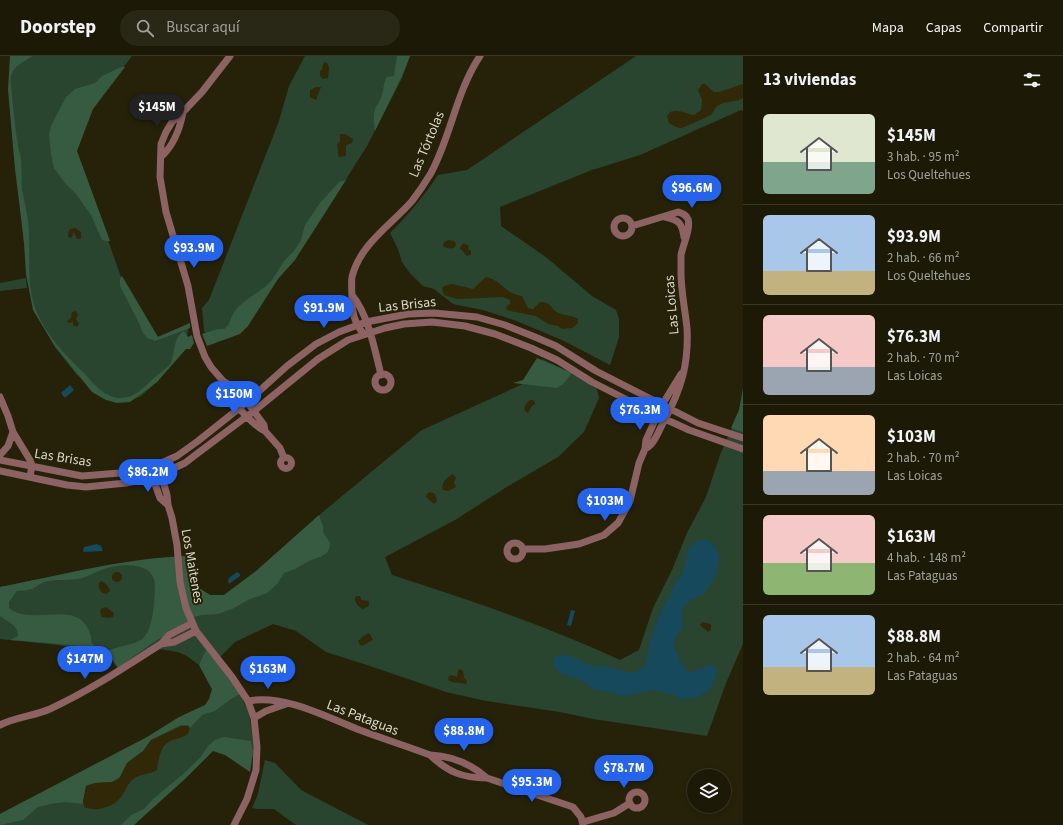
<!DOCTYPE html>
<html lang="es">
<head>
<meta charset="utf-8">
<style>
	body { margin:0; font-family:"Source Sans 3",sans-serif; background:#292715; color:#f1f3f6; height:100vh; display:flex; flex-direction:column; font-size:15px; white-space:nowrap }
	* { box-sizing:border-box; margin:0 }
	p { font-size:13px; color:#a0a19b }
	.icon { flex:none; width:22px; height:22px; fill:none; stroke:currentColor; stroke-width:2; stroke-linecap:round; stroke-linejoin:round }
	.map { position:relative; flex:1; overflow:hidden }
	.side { display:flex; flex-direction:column; background:#1c1a07; width:320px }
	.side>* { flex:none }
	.tools { position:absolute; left:687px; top:713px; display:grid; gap:8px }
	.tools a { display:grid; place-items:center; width:44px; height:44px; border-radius:50%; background:#1c1a07; box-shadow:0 2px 6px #0003,0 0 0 1px #3a3828; font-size:20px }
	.price { position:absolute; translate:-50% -34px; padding:0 9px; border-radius:14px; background:#2563eb; color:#fff; font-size:13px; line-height:26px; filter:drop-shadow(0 1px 2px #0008) }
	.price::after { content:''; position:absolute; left:50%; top:24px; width:12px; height:9px; margin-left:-6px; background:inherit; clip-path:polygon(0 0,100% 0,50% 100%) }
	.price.current { background:#222; color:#fff }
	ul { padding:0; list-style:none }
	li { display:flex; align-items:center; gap:12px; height:100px; padding:0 20px }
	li+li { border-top:1px solid #3a3828 }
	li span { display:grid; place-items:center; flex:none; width:112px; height:80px; border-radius:6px; color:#555 }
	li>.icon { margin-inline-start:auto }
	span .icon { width:48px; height:48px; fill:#fffc; stroke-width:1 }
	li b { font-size:17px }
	h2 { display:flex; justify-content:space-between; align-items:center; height:48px; padding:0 20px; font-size:17px }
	header { display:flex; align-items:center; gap:24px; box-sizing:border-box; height:56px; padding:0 20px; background:#1c1a07; border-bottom:1px solid #3a3828 }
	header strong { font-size:19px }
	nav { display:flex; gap:22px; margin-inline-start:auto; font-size:14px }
	.search { width:280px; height:36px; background:#292715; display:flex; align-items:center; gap:10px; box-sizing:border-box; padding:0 14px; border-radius:22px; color:#a0a19b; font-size:15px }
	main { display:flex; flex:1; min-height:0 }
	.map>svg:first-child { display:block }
	.green { fill:#294530 }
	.forest { fill:#365b40 }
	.sand { fill:#302807 }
	.water { fill:#16495b }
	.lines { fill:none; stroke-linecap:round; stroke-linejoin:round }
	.minor { stroke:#8c6263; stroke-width:7 }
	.labels { text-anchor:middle; stroke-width:4; stroke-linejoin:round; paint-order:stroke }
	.street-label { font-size:14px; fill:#dad8c9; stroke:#262209 }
</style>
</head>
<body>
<header>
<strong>Doorstep</strong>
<div class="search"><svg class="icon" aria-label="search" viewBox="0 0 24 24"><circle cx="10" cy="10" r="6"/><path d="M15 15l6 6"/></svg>Buscar aquí</div>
<nav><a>Mapa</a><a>Capas</a><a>Compartir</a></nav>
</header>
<main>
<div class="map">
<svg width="743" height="769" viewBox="0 0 743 769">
	<rect width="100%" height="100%" fill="#262209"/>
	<path class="green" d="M11,0H132L93,52L76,94L121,221L157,281L189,268L185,293L157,326L141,340L130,345L117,346L77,319L55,291L34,254L29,234L11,65Z
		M305,0H410L402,22L367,90L319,166L289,209L208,289L204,274L202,252L209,244L279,65L289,30Z
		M636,0H743V55L741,54L640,99L592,114L500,151L501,170L547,202L592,240L616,254L619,263V281L610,309L562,284L514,264L483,254L453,248L434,233L423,230L409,216L402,206L398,193L390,177C408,159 424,140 438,119L467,114Z
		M26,222L27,232L0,235V227Z
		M542,303L581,322L597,333L599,342L584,376L558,401L505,432L455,464L385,501L392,519C470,544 546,570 620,604L639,594L653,552L672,514L687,477L706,441L720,399L740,354L743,334V588L726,627L707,680L593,663L560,656L486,645L446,636L367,609L326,596L296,575L273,568L235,586L216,605L240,638L249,657L254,693L250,715L225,698L213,694L133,769H0V758L146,682L206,649L210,643L212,633L199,609L187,600L178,596L153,592L116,610L106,595L49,588L0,583V531C62,519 124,503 188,500L193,529L210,539H224L257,515L324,455L422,374L523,328L539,317Z
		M265,704L275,707L301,734L368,769H296L274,753H258L252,752L258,738Z"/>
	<path class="forest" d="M10,0H33C25,5 14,9 11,20C10,26 12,35 12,41C14,57 15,73 18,89C18,94 21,99 21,104C22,114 21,124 22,134C25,149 29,163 29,179C30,198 28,217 31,236C36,269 62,296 85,318C95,329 106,343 122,342C137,341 146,329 156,320C161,316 167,312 170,308C176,297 172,283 184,275L188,281L192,279L194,287L190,293H186L157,326L130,346L117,347L106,344L92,336L54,289L33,254L26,218L24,186L15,113L8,34Z
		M397,0H410L402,20L375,75C374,68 373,60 375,53C377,48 381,44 382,39C384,32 383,27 387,21L394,20Z
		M121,11H125L93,53L77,95L110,185H107L102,184L91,159L76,138L65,127L54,112L51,98L49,79L51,70L66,41L75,33L95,27L102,20Z
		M346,124L295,204L278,223L248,270L240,278L207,290L202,278L218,273H224L228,269L234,256L238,251L249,242L265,231L272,224L284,205L294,195L301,184L305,169L320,147L339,126Z
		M122,220L158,281L190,267V272L155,285L147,282L142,275L139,267L120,230V223Z
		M537,302L572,317L563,328L557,332L513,327L523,324Z
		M743,332V376L731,372L739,354Z
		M319,459L323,470V476L330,487L329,493L327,497L320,501L309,505L295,513L284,517L277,528L267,537L248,544L232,553L218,558L202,559L194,561L151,588L118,612L107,595C136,584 147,593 153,556C154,549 156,530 154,523C148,505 118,508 104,513C97,515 90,520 82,522C71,525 59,523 48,525C42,526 37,530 32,533C27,534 22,535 17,535L9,546V552C30,570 73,545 87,571C90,577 92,580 91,586L96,592L49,587L10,584L18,580C19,570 7,565 0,560V531C63,519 124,502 188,500L193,528L210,539H224L256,515Z
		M206,594L226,617L240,638L231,643L215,655L202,659L190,672L188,669H181L151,684L143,695L127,707L120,721L116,723L112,726L95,727L86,730L83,748L66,746L50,748L38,751L23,764L0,769V758L147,681L179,661L205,649L209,643L212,633L199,609Z
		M224,681L251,685L253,696L250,716L225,699L213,695L185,723L134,769H121L131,759L144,753L153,743L182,719L200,702L208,690L215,684Z"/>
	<path class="sand" d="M324,6L328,8L329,12L328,22L323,23L320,20V15L322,13Z
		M702,28H705L714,36H719L743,28V42C736,47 727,44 719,49C715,51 714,55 712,58C710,60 683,72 681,72C677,72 672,69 669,67L667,60L670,56C681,53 684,58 694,59L701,54L702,44L698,34Z
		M316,31H321L316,44L310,41V34Z
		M340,78H345L353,83L352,87L346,89V100L339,101L338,99V94L337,89L340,85Z
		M75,172L81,176V183H77L74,176L71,182L68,181V178L70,173Z
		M448,184L454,185L456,188L455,191C451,194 447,192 443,190L444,186Z
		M463,187L469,190L468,193L471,195V199L467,200L460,192Z
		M486,221C502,224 505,238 522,240L528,252L533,253L540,246C553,246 549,253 559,257C565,260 572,259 578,263V267L572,272L562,273L558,270L548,268L536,260L510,255L507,254L506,251L510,248V244L503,241L457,243L444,239L442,233L444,230L452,228L473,233Z
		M76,255L78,259L76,263L79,268L77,271L73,269V266L69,267L67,265L71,262L72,256Z
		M530,344H533L535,346V348L532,350L528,357L525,355C523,350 527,347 530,344Z
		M452,418L455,420L456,423L454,426L456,431L448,435L443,434C440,428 447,422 452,418Z
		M430,436L435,438L437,445L434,448L426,441L427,438Z
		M112 521a5 5 0 1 1 10 0a5 5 0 1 1-10 0Z
		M101,525C105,526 110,532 110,535L106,538C101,537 98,533 99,527Z
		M357,540H360L361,544L369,545V550L363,553C358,551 354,546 355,541Z
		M106,551L114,557L113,561L109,562L102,561L100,556L101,553Z
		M702,566L711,568V574L708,576L700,569Z
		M369,577L373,584L362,590L360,589L358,585L362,581Z
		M460,613L463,615L464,622L467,625L466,628L452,626L448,624L449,620L452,619L457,621L458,614Z
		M181,670H188L190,672L188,678C184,681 178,682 173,684C160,688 159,702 157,714C149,719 139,717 131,725C127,729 125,736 121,741C112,752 97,756 84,751L83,745L86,730L95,727L112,726L117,724L120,721L127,707L143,695L151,684Z"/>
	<path class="water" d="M70,329L74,334L65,342L61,337Z
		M706,484L710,486L719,497L718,512L714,522L704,538L690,544L683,552L682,571L675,583L674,588L675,593L678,598V602L688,616H693L710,608L714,609L717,614L714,626L710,633L706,636L694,642L680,643L675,639L652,634L625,640L593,633L581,624L562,618L554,611V602L559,599L571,600L591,610L609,611L631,617L638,615L645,610L652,579L661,556L676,526L682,518L689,492L696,485Z
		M97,488L101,490L103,495L84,496L83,495L84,491Z
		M237,516L240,518V520L229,528L228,525L229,522Z
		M571,554L575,555L571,570L567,569Z"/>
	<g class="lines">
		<path class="minor" d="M230,0L202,36L183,56L172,66L166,76L161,88L160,121L166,156L188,230L197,280L205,301L211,311L223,325L235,333L247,346L264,369L265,375L280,392L284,402
			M161,101C174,89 180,73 183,56
			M665,161C679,164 682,167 684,181
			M614 171a9 9 0 1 1 18 0a9 9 0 1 1-18 0Z
			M632,170L678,156C682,157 686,159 688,163C691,172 683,189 681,199C681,205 681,211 681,217C681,235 685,253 687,272C689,308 681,334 664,365C659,374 655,388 645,393
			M352,239C368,258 375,294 381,319
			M364,278C355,269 351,254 352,242C352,235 351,228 352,221C360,188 391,169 412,145C419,136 425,127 431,117C451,80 456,36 480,0
			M375 326a8 8 0 1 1 16 0a8 8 0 1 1-16 0Z
			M223,325C224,329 225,334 227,337C234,348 254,370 265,375
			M0,341L8,360L13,376L30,404L32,409L30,421
			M0,399L8,390L13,376
			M280.5 407a5.5 5.5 0 1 1 11 0a5.5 5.5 0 1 1-11 0Z
			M0,404L82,420L120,417L157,409L177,400L198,385L247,346L287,310L316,288L339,276L366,266L408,258L434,257L477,261L505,269L535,281L556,290L596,315L698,367L743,382
			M0,415L67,429L86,431L126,427L153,422L185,407L198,397L254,355L318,303L348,284L385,272L404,268L432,266L465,270L495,278L531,292L557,304L592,326L665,363L689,374L743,393
			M160,415L167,439L168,449L172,462L177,489L180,526L186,552L196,575L232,621L248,645L254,662L257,691L256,714L247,743L234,769
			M151,417L160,442L168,449
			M507 495a8 8 0 1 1 16 0a8 8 0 1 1-16 0Z
			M523,493H545L579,488L604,479L618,467L630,445L639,407L645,393L646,384L662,349L681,318
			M161,588L174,586L196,575
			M248,645C283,638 325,660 357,673C381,682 406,690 430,699C452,700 470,707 487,722
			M254,662L266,655L286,648
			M0,669C16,661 34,660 50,653C89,635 125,611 161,588L169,579L192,567
			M430,699C448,716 462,722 487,722L573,751L581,761L583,769
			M629 744a8 8 0 1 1 16 0a8 8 0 1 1-16 0Z
			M583,766L614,757L630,747"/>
	</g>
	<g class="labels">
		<g class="street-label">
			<text transform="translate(426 88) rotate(-67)" y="5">Las Tórtolas</text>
			<text transform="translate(407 248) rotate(-6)" y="5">Las Brisas</text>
			<text transform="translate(671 249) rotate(-95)" y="5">Las Loicas</text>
			<text transform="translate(63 401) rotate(9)" y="5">Las Brisas</text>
			<text transform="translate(193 510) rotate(80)" y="5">Los Maitenes</text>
			<text transform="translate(363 661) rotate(21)" y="5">Las Pataguas</text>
		</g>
	</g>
</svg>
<div class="tools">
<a><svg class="icon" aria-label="layers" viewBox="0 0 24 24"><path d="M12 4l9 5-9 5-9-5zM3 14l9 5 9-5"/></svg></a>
</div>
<b class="price current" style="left:157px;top:72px">$145M</b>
<b class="price" style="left:692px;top:153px">$96.6M</b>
<b class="price" style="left:194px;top:213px">$93.9M</b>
<b class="price" style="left:324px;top:273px">$91.9M</b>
<b class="price" style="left:234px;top:359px">$150M</b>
<b class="price" style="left:640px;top:375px">$76.3M</b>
<b class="price" style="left:148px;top:437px">$86.2M</b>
<b class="price" style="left:605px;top:466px">$103M</b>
<b class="price" style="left:85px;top:624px">$147M</b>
<b class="price" style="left:268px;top:634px">$163M</b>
<b class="price" style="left:464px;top:696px">$88.8M</b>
<b class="price" style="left:624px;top:733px">$78.7M</b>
<b class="price" style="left:532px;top:747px">$95.3M</b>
</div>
<section class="side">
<h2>13 viviendas<svg class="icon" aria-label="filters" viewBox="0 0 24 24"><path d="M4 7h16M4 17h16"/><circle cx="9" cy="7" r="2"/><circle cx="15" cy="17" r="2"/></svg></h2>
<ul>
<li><span style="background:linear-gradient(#dfe7d0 60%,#7fa58c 0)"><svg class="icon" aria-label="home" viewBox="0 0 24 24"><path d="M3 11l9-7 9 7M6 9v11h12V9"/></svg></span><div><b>$145M</b><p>3 hab. · 95 m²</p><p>Los Queltehues</p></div></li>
<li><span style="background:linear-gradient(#a9c7e8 70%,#c2b280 0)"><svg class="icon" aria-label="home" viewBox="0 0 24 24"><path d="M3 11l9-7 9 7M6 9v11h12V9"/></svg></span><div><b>$93.9M</b><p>2 hab. · 66 m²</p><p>Los Queltehues</p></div></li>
<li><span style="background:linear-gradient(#f6c9c9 65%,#9aa5b1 0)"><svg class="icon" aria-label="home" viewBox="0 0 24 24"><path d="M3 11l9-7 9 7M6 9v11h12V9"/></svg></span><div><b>$76.3M</b><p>2 hab. · 70 m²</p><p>Las Loicas</p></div></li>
<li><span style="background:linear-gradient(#ffd9b3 70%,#9aa5b1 0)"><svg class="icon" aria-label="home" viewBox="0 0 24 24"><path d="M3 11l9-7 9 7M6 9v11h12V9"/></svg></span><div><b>$103M</b><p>2 hab. · 70 m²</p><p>Las Loicas</p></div></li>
<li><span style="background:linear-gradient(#f6c9c9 60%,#8fb573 0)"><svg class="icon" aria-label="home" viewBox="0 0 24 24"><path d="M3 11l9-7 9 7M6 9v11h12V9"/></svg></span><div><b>$163M</b><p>4 hab. · 148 m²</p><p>Las Pataguas</p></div></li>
<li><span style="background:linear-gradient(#a9c7e8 65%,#c2b280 0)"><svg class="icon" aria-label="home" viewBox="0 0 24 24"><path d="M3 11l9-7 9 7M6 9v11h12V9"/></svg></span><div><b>$88.8M</b><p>2 hab. · 64 m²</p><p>Las Pataguas</p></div></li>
</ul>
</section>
</main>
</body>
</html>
